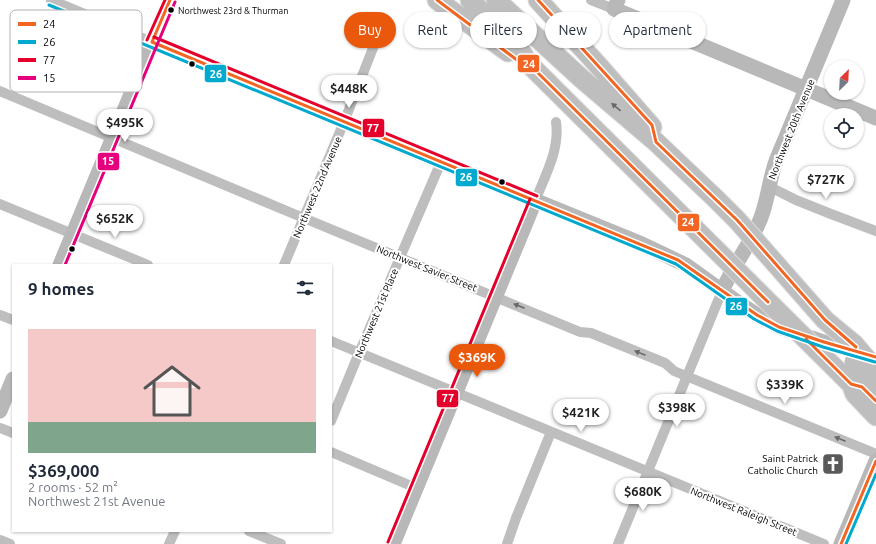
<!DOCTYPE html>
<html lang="en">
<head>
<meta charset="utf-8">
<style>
	body { margin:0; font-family:Ubuntu,sans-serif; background:#f6f6f7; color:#1f2937; height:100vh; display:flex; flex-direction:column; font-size:15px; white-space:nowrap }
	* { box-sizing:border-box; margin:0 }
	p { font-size:13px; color:#747a83 }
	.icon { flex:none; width:22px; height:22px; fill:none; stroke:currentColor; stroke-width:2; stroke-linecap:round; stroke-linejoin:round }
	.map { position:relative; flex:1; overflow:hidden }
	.panel { position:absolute; left:12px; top:264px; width:320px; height:268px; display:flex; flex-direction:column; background:#fff; border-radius:0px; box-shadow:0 1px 3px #0004 }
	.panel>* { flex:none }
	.top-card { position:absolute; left:344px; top:12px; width:380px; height:36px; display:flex; gap:8px }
	.needle { width:26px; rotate:24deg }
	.fabs { position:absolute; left:824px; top:60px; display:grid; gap:8px }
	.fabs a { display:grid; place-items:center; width:40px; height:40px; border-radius:50%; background:#fff; box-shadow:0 1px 3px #0004; font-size:20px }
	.price { position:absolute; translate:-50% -34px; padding:0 9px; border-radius:14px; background:#fff; color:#222; font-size:13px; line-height:26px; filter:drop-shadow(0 1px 2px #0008) }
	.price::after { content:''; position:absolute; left:50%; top:24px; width:12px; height:9px; margin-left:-6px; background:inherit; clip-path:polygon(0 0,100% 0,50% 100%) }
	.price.current { background:#ea580c; color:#fff }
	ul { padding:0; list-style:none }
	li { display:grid; align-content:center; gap:8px; height:212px; padding:0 16px }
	li span { display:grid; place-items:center; height:124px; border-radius:0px; color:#555 }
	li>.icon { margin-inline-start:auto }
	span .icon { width:72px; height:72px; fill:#fffc; stroke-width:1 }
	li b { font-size:17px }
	h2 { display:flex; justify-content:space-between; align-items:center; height:48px; padding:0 16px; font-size:17px }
	.chip { padding:0 14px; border-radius:18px; background:#fff; box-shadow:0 1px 3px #0004; font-size:14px; line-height:36px }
	.chip.current { background:#ea580c; color:#fff }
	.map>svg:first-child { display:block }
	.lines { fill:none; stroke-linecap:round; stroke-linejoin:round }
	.highway-casing { stroke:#dbdbdb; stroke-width:21 }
	.street { stroke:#bebebe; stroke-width:10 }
	.secondary { stroke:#b8b8b8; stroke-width:15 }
	.highway { stroke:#bebebe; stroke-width:19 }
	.highway-bridge-casing { stroke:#dbdbdb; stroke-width:21; stroke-linecap:butt }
	.highway-bridge { stroke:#bebebe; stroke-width:19 }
	.bus-1-casing { stroke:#fff; stroke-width:6 }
	.bus-2-casing { stroke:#fff; stroke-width:6 }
	.bus-3-casing { stroke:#fff; stroke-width:6 }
	.bus-4-casing { stroke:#fff; stroke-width:6 }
	.bus-1 { stroke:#f26522; stroke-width:3 }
	.bus-2 { stroke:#00a9ce; stroke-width:3 }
	.bus-3 { stroke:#e4002b; stroke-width:3 }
	.bus-4 { stroke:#e5007d; stroke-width:3 }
	.oneway { fill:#686868 }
	.bus-dot { fill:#000; stroke:#fff; stroke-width:1.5 }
	.labels { text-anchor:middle; stroke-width:4; stroke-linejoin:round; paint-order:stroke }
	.bus-label { font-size:9px; fill:#000; stroke:#fff; text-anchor:start }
	.street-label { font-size:10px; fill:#000; stroke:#fff }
	.poi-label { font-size:10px; fill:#000; stroke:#fff; text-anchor:end }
	.key { fill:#fff; stroke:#b2b2b2; stroke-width:1 }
	.key-label { font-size:11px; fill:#000 }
	.line-badge { stroke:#fff; stroke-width:1.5 }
	.badge-label { font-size:11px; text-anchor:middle; font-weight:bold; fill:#fff }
</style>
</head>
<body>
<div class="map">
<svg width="876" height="544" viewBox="0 0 876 544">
	<rect width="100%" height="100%" fill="#fff"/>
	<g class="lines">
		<g class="highway-casing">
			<path id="highway" d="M437,0L508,52
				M470,0L521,51L528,63L691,225
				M496,0L582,79L656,142L717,200
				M538,0L597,64L652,127
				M851,384L855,394L876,416"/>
		</g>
		<path class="street" d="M51,0L152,42
			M591,0L614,9
			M0,91L294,214L580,332L591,333L665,363L674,371L876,454
			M768,186L796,200L831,214L876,231
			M535,201C545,176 560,150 556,122
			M0,204L148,265
			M284,265L344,122L384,20
			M0,315L13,320
			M331,341L824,544
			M331,421L359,353L441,162
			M0,428L13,433
			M331,452L416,488
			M249,531L281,544
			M0,540L10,544
			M169,544L175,531
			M507,544L516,518L551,432
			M618,544L722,291"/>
		<path class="secondary" d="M618,0L614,9L876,118
			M152,42L441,162L642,244L686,265L736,301L757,315L779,327L824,342L863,353
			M60,265L170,0
			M722,291C733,266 750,245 760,220C768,201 769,180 776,161L843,0
			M0,411L13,379
			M393,544L535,201
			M841,544L876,461"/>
		<use href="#highway" class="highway"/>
		<g class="highway-bridge-casing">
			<path id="highway-bridge" d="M717,200L737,220L825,320L854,344L876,370
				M691,225L851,384
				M854,362L876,389"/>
		</g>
		<use href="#highway-bridge" class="highway-bridge"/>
		<g class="bus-1-casing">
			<path id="bus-1" d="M437,0L517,60L528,63L768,302
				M538,0L652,125L656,142L737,220L825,320L856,347
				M152,42L678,260L757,315L779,327L824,342L876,357
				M152,42L170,0
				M806,339L851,384L862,387L876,401
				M841,544L876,461"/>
		</g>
		<g class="bus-2-casing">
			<path id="bus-2" d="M49,5L676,264L754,319L777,331L823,347L875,362
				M846,544L876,474"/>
		</g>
		<g class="bus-3-casing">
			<path id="bus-3" d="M154,37L537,196
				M147,40L165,0
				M388,542L530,199"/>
		</g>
		<g class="bus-4-casing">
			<path id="bus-4" d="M65,265L175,2"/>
		</g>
		<use href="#bus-1" class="bus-1"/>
		<use href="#bus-2" class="bus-2"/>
		<use href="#bus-3" class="bus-3"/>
		<use href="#bus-4" class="bus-4"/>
	</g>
	<defs><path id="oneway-solid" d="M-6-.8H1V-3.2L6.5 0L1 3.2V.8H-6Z"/></defs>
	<g class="oneway">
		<use href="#oneway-solid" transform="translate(616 107) rotate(-140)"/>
		<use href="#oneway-solid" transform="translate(519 306) rotate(-157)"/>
		<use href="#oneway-solid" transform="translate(640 353) rotate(-158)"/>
		<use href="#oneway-solid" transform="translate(840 439) rotate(-158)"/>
	</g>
	<defs>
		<g id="church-square" transform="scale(1.15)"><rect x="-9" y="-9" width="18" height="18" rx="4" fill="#595959" stroke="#fff"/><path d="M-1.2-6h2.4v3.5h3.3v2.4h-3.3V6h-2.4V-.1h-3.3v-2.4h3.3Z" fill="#fff"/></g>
	</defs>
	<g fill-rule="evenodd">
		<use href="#church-square" x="833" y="464"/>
	</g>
	<g class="bus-dot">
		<circle cx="171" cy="10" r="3.5"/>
		<circle cx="192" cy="64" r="3.5"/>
		<circle cx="502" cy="182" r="3.5"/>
		<circle cx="72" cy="249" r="3.5"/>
	</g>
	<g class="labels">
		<g class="bus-label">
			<text x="178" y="14">Northwest 23rd &amp; Thurman</text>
		</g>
		<g class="street-label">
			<text transform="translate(791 129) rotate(-68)" y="4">Northwest 20th Avenue</text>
			<text transform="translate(317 187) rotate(-67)" y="4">Northwest 22nd Avenue</text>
			<text transform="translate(427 268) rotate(22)" y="4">Northwest Savier Street</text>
			<text transform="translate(376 313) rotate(-67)" y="4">Northwest 21st Place</text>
			<text transform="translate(744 511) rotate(22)" y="4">Northwest Raleigh Street</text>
		</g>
		<g class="poi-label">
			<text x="818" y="462">Saint Patrick<tspan x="818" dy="12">Catholic Church</tspan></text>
		</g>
	</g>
	<rect x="10" y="10" width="132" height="82" rx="6" class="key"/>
	<rect x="18" y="22" width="18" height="4" fill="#f26522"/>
	<rect x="18" y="40" width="18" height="4" fill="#00a9ce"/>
	<rect x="18" y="58" width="18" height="4" fill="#e4002b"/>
	<rect x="18" y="76" width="18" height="4" fill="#e5007d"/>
	<g class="key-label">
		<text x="43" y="28">24</text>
		<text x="43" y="46">26</text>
		<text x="43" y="64">77</text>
		<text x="43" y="82">15</text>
	</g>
	<g class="line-badge">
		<rect x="517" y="54" width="23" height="19" rx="4" fill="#f26522"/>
		<rect x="204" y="64" width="23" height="19" rx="4" fill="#00a9ce"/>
		<rect x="362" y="118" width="23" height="20" rx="4" fill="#e4002b"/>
		<rect x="97" y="152" width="23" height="19" rx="4" fill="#e5007d"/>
		<rect x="455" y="168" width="23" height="19" rx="4" fill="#00a9ce"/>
		<rect x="677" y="213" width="23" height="19" rx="4" fill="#f26522"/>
		<rect x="725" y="297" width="23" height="19" rx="4" fill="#00a9ce"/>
		<rect x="436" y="389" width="23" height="19" rx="4" fill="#e4002b"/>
	</g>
	<g class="badge-label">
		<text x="529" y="68">24</text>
		<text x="216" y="78">26</text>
		<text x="373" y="132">77</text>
		<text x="108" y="165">15</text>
		<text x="466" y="181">26</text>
		<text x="688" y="226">24</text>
		<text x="736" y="310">26</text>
		<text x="448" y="402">77</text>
	</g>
</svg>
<div class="fabs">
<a><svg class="needle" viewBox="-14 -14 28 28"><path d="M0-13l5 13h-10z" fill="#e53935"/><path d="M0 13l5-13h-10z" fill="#747a83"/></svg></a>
<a><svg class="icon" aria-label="locate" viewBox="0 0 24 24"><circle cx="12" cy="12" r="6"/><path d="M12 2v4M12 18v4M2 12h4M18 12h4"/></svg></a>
</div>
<b class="price" style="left:349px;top:109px">$448K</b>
<b class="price" style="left:125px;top:143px">$495K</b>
<b class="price" style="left:826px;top:200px">$727K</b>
<b class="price" style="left:115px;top:239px">$652K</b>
<b class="price current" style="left:477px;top:378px">$369K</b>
<b class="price" style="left:785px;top:405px">$339K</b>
<b class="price" style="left:677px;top:428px">$398K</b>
<b class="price" style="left:581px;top:433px">$421K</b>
<b class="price" style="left:643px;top:512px">$680K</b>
<div class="top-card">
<a class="chip current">Buy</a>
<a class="chip">Rent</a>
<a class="chip">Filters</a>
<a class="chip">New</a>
<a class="chip">Apartment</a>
</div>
<section class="panel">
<h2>9 homes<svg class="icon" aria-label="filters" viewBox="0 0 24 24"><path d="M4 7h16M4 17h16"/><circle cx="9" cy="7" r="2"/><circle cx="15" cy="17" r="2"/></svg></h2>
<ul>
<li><span style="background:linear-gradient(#f6c9c9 75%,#7fa58c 0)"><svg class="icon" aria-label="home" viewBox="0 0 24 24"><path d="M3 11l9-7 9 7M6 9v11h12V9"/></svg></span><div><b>$369,000</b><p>2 rooms · 52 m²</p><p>Northwest 21st Avenue</p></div></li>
</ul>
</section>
</div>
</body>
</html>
